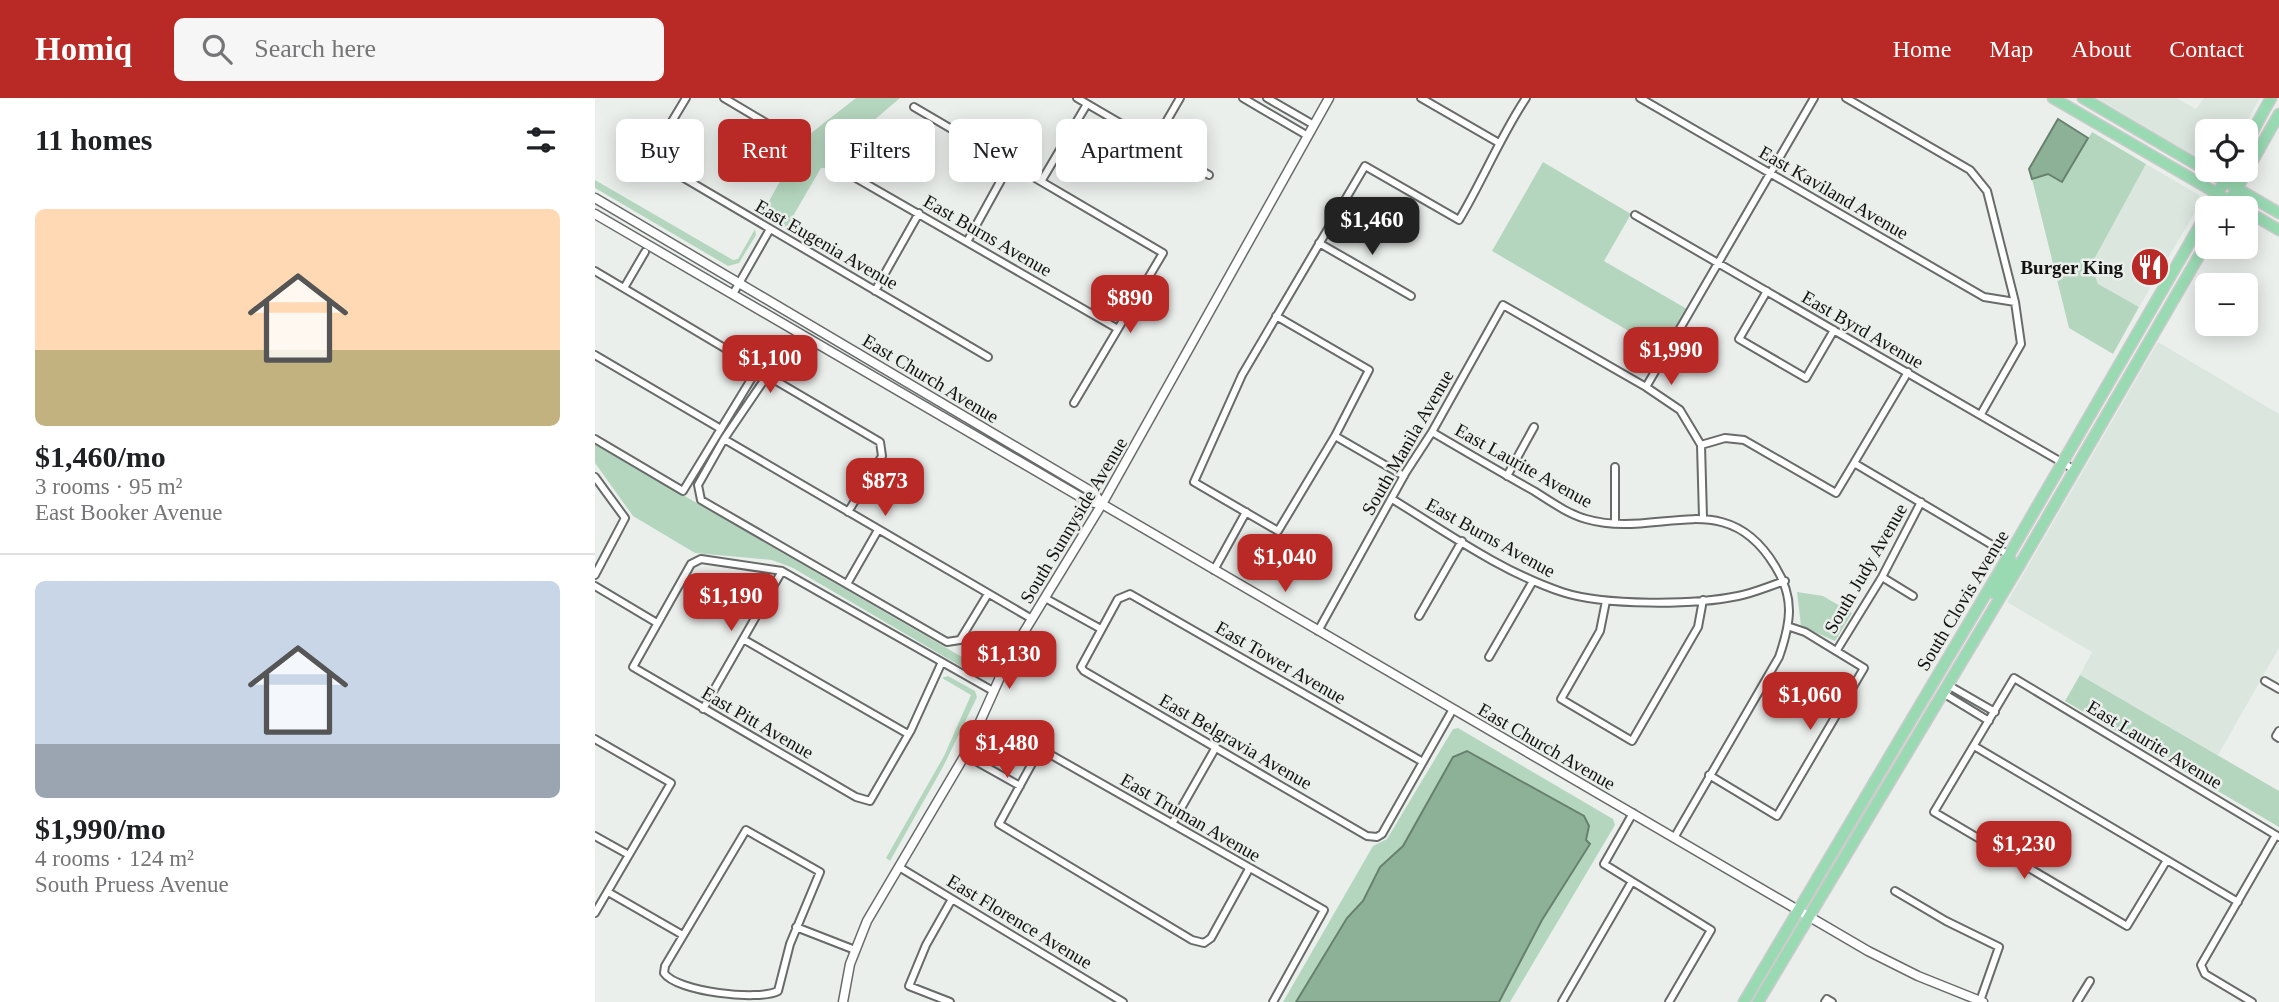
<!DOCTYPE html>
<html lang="en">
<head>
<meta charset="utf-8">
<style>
	body { margin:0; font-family:"Times New Roman",serif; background:#f6f6f6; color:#202124; height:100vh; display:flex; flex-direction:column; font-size:26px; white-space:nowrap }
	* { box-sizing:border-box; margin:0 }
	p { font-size:23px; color:#757577 }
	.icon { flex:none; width:38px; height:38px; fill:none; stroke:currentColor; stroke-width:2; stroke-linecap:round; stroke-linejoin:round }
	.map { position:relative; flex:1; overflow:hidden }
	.side { display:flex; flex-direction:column; background:#fff; width:595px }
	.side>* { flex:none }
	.top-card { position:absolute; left:21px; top:21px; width:665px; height:63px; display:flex; gap:14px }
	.buttons { position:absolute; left:1600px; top:21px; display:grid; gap:14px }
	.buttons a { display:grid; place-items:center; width:63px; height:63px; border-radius:10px; background:#fff; box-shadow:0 4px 18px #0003; font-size:35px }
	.price { position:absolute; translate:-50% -60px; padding:0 16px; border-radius:14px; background:#b92a26; color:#fff; font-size:23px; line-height:46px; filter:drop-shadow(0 2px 4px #0008) }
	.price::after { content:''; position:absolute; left:50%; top:42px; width:21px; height:16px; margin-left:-10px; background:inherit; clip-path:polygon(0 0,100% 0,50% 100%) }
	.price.current { background:#222; color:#fff }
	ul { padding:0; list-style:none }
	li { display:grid; align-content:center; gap:14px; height:371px; padding:0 35px }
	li+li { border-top:2px solid #e0e0e0 }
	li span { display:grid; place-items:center; height:217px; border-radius:10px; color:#555 }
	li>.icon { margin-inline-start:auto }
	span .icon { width:126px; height:126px; fill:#fffc; stroke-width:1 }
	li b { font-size:30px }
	h2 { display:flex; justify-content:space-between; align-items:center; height:84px; padding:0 35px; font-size:30px }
	.tag { padding:0 24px; border-radius:10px; background:#fff; box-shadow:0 4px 18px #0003; font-size:24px; line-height:63px }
	.tag.current { background:#b92a26; color:#fff }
	header { display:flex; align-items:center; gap:42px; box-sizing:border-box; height:98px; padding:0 35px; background:#b92a26; color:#fff }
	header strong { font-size:33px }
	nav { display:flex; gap:38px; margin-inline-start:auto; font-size:24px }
	.search { width:490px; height:63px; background:#f6f6f6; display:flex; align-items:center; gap:18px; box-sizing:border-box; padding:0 24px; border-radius:10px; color:#757577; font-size:26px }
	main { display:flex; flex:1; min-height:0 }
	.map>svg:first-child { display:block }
	.built { fill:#dbe6de }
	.green { fill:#b5d6be }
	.water { fill:#8db197; stroke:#68816f; stroke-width:2 }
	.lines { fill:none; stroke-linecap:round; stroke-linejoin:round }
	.minor-casing { stroke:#686b69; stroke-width:10 }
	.tertiary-casing { stroke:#686b69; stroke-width:11 }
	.primary-casing { stroke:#cbcbcb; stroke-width:13 }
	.minor { stroke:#fff; stroke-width:6 }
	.tertiary { stroke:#fff; stroke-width:8 }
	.primary { stroke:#99dab3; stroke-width:10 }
	.labels { text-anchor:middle; stroke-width:5; stroke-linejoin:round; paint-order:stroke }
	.street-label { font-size:19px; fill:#111211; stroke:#ebefec }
	.poi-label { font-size:19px; font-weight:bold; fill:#111211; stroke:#ebefec; text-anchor:end }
</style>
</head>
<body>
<header>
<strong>Homiq</strong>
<div class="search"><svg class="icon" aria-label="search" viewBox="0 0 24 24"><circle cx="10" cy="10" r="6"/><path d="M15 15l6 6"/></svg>Search here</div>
<nav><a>Home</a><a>Map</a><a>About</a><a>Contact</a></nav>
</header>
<main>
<section class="side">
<h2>11 homes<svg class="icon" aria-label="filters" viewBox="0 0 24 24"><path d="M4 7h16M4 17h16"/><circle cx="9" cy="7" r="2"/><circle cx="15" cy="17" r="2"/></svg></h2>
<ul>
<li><span style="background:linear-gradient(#ffd9b3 65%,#c2b280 0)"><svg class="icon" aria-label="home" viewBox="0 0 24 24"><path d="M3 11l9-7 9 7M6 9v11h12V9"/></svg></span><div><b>$1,460/mo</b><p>3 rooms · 95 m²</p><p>East Booker Avenue</p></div></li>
<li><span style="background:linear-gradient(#c9d6e8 75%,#9aa5b1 0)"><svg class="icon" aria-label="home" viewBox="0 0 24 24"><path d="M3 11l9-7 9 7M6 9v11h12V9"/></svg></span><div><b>$1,990/mo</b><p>4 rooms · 124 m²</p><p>South Pruess Avenue</p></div></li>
</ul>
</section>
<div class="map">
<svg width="1684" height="904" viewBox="0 0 1684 904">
	<rect width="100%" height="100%" fill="#ebefec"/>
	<path class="built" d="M1502,0H1581L1601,11L1609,0H1665L1646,33H1612V65Z
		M1551,66L1604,97L1606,104L1544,209L1502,186L1496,167Z
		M1563,244L1684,316V550L1623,657L1485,577L1497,554L1412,504Z"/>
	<path class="green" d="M261,0H305L236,59L232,70H226L191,130L167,116L201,54L209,47L211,39Z
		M1497,34L1551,66L1496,167L1503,186L1544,209L1518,256L1474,230L1437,81L1453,76L1467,84Z
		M948,64L1036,116L1009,163L1092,211L1068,253L897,153Z
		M0,82L138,162L143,161L160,131L161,137L144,165L133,168L0,90Z
		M0,346L393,574L391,577L384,579L198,470L177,462L100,455L38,418L0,365Z
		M1202,494L1228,498L1257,515L1240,543L1206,528Z
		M1485,577L1684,693V729L1470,603Z
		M353,578L380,593L382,599L349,667L295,763L291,760L349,658L376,597L347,580Z
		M863,630L1018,721L1020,727L915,904H688L778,748L792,741L858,631Z"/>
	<path class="water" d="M1463,21L1493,40L1467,84L1453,76L1437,81L1434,71Z
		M872,653L989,718L994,728L991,742L995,746L947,822L904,904H701L752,820L768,803L785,769L808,748L858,659Z"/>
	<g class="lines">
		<g class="minor-casing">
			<path id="minor" d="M91,0L55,60L393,259
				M129,0L198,41
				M482,0L614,77
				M648,0L713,38
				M672,0L719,27
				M826,0L904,45
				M1045,0L1389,199L1420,204
				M1251,0L1375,72L1392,93L1420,204L1426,246L1386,316
				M319,9L568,155L479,305
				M559,45L585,0
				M247,72L523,231
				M447,82L492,6
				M1040,117L1480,372
				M373,142L416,64
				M724,145L816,198
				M0,173L163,270L88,393L0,341
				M29,190L50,154
				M280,193L324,115
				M1172,193L1144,241L1211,280L1239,232
				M138,196L175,131
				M681,218L774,272L740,338L683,433L599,384L647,277L770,68L864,122C888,82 905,39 931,0
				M209,238L195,244L129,341L103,387L106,402L352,544L365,542L393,496
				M0,257L126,331
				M171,277L285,344L287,358L253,414
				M1051,289L1219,0
				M837,334C871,354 905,374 939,393C955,403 973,416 991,421C1063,442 1130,385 1180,468C1200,500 1196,524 1184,559L1079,740
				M740,338L809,378
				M129,341L437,521
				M1106,347L1130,340L1149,342L1241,395L1259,365L1414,457
				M1259,365L1313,274
				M912,378L939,329
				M0,379L30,420L0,477
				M797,401C851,434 907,474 967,494C1009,508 1100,507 1143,498C1159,495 1174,488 1190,483
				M1020,425V369
				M619,472L651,414
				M1287,479L1318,498
				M252,486L283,432
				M0,488L62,525
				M450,500L506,531
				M1011,503L1005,533L966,601L1037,643L1103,529L1108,502
				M824,518L867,443
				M723,533L811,374L837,334L908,207L1051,289L1085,312L1106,347L1108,419
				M148,541L313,636
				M1242,552L1287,479L1326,404
				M894,559L938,483
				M346,566L316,632L275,703L261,699L38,569L96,466L106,461L187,473L398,593
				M1670,583L1684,591
				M1353,587L1400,614
				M1348,595L1394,623
				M108,611L187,473
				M1684,633L1681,638L1684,640
				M0,641L76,685L0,815
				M1379,648L1643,804
				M370,657L425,688
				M828,664L535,496L523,501L486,569L489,573L772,738L782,739L787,736L858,611
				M1114,677L1182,718L1269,570L1210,534L1195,529
				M1038,715L1009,766L1116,832L1074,904
				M577,726L621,649
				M151,732L225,774L195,846L183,893C164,903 82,894 69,875L70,868Z
				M0,738L34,757
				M1572,762L1532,828L1339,714L1419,580L1684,739
				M304,769L528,904
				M654,771L616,840L609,845L597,842L404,726L440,660L451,654L729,812L678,904
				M1300,793L1351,823L1404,849L1385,903
				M13,794L86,836
				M201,829L260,852
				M355,904L314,888L331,847L357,801
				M967,904L1036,785
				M1230,904L1232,901L1237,904
				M1482,904L1495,883
				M1657,904L1610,876L1606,867L1681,737"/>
		</g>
		<g class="tertiary-casing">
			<path id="tertiary" d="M0,100L499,395L507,406
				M0,116L494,404L507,406L1273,853L1323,878L1388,904
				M248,904L255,866L272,823L370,657L415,557L507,406L734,0"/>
		</g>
		<g class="primary-casing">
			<path id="primary" d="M1458,0L1647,110
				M1488,0L1684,115
				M1650,47L1676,0
				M1614,110L1636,72
				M1631,110L1684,16
				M1650,112L1684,132
				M1400,496L1417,467L1414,457
				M1149,904L1414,457L1612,115
				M1163,904L1424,468L1612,144"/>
		</g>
		<use href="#minor" class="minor"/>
		<use href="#tertiary" class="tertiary"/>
		<use href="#primary" class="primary"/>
	</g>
	<defs>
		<g id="restaurant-disc" transform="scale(2.0125)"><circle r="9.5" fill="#b92a26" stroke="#ebefec"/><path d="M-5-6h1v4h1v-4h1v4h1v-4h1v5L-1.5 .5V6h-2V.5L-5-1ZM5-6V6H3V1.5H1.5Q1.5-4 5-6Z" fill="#fff"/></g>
	</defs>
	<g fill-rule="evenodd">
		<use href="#restaurant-disc" x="1555" y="169"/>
	</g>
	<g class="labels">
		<g class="street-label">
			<text transform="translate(1239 94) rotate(30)" y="7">East Kaviland Avenue</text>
			<text transform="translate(393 137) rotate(30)" y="7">East Burns Avenue</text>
			<text transform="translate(232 146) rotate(30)" y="7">East Eugenia Avenue</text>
			<text transform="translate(1268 231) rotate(30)" y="7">East Byrd Avenue</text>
			<text transform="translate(336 280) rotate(31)" y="7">East Church Avenue</text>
			<text transform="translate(812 344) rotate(-60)" y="7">South Manila Avenue</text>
			<text transform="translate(929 367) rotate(29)" y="7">East Laurite Avenue</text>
			<text transform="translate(478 422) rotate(-59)" y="7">South Sunnyside Avenue</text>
			<text transform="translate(896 439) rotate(29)" y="7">East Burns Avenue</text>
			<text transform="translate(1270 470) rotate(-60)" y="7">South Judy Avenue</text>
			<text transform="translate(1367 502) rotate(-59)" y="7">South Clovis Avenue</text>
			<text transform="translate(686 564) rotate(30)" y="7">East Tower Avenue</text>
			<text transform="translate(163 624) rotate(30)" y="7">East Pitt Avenue</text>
			<text transform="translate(641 643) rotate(30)" y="7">East Belgravia Avenue</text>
			<text transform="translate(1560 646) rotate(31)" y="7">East Laurite Avenue</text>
			<text transform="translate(952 648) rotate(30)" y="7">East Church Avenue</text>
			<text transform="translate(596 719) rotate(30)" y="7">East Truman Avenue</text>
			<text transform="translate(425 823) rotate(31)" y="7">East Florence Avenue</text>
		</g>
		<g class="poi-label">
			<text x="1528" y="176">Burger King</text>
		</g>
	</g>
</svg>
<div class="buttons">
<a><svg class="icon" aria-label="locate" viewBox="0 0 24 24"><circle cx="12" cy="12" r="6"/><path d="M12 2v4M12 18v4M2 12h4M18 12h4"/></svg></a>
<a>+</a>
<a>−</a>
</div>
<b class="price current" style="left:777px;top:159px">$1,460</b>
<b class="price" style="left:535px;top:237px">$890</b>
<b class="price" style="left:1076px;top:289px">$1,990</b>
<b class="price" style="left:175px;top:297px">$1,100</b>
<b class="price" style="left:290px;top:420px">$873</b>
<b class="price" style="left:690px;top:496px">$1,040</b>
<b class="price" style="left:136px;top:535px">$1,190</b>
<b class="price" style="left:414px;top:593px">$1,130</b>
<b class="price" style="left:1215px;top:634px">$1,060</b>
<b class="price" style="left:412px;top:682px">$1,480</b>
<b class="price" style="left:1429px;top:783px">$1,230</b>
<div class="top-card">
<a class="tag">Buy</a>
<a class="tag current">Rent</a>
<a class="tag">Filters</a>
<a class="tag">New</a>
<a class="tag">Apartment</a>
</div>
</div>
</main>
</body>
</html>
